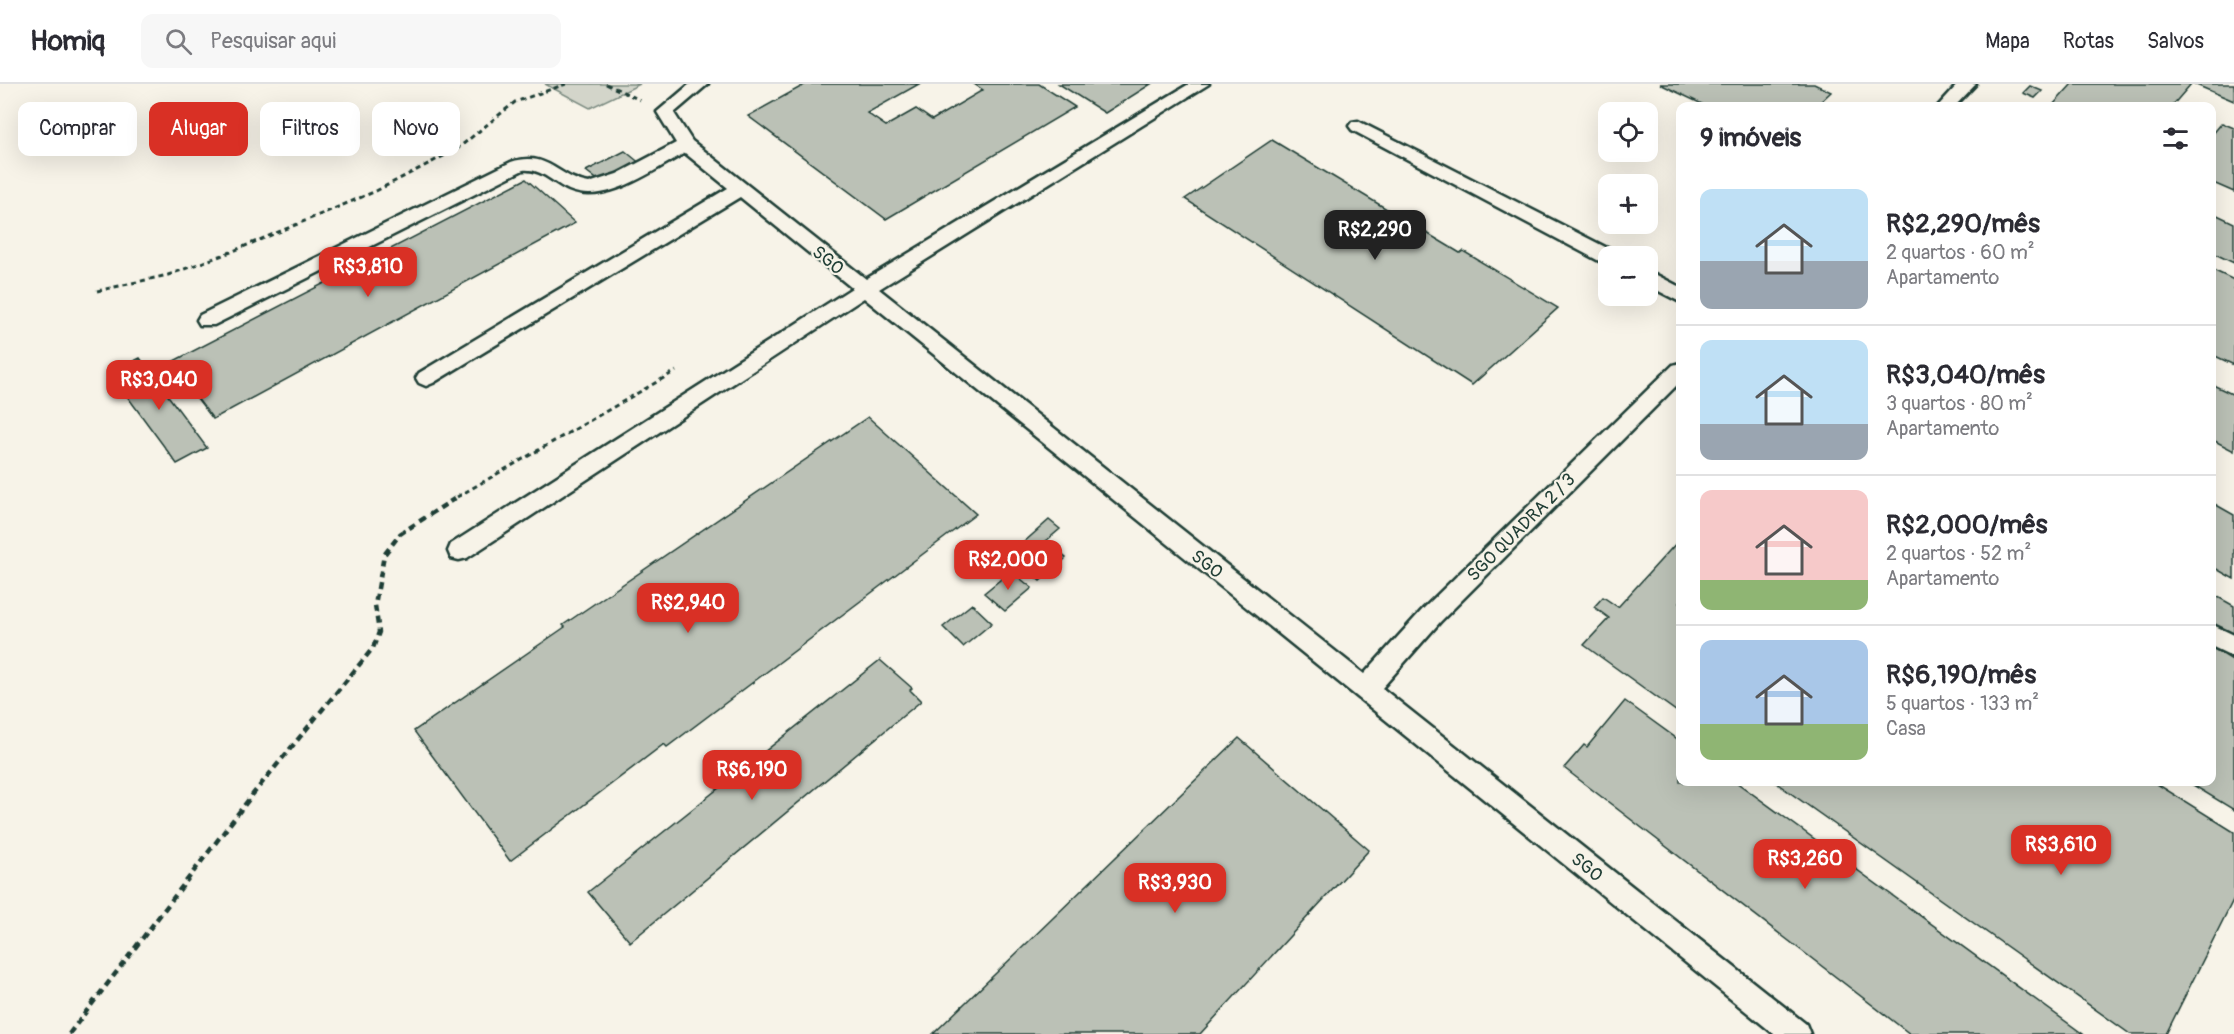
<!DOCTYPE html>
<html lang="pt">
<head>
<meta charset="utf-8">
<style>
	body { margin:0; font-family:Pangolin,sans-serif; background:#f7f7f7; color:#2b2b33; height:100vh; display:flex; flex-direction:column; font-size:22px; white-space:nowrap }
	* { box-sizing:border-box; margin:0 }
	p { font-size:20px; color:#7c7c81 }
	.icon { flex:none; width:33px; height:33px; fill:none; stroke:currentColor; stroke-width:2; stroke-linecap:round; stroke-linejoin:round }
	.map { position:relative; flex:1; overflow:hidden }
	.panel { position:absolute; left:1676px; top:18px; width:540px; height:684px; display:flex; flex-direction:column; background:#fff; border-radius:12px; box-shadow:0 6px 24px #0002 }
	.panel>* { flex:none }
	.top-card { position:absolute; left:18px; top:18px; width:570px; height:54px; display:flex; gap:12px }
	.fabs { position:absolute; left:1598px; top:18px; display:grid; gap:12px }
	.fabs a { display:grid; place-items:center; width:60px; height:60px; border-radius:12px; background:#fff; box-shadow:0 6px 24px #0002; font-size:30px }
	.price { position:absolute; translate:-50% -51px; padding:0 14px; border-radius:12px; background:#d93025; color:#fff; font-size:20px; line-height:39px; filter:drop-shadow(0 2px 3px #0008) }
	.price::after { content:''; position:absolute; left:50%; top:36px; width:18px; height:14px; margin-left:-9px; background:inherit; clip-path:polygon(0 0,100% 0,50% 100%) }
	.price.on { background:#222; color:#fff }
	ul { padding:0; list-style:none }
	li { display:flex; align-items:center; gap:18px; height:150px; padding:0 24px }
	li+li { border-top:2px solid #e1e1e2 }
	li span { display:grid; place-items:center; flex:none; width:168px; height:120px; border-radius:12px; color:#555 }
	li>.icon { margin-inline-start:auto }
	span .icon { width:72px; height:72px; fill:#fffc; stroke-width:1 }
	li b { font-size:26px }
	h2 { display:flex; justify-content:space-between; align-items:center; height:72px; padding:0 24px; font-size:26px }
	.pill { padding:0 21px; border-radius:12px; background:#fff; box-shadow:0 6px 24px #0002; font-size:21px; line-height:54px }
	.pill.on { background:#d93025; color:#fff }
	header { display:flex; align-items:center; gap:36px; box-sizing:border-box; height:84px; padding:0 30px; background:#fff; border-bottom:2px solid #e1e1e2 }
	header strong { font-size:28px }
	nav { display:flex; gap:33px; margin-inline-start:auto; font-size:21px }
	.search { width:420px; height:54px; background:#f7f7f7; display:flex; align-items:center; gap:15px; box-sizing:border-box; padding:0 21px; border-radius:12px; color:#7c7c81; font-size:22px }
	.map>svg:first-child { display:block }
	.green { fill:#d3d5ca; stroke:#79897f; stroke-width:1.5 }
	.building { fill:#bbc1b6; stroke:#1f3d34; stroke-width:1.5 }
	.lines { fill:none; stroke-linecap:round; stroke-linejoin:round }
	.service-casing { stroke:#1f3d34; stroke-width:5 }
	.path-far1 { stroke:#1f3d34; stroke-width:3; stroke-dasharray:5 4; stroke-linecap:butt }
	.path { stroke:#1f3d34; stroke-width:4.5; stroke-dasharray:7 5; stroke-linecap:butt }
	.service { fill:#f7f3e8; fill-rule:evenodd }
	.labels { text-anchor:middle; stroke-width:4.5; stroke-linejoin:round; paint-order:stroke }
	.street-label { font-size:18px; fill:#1f3d34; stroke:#f7f3e8 }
</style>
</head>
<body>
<header>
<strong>Homiq</strong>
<div class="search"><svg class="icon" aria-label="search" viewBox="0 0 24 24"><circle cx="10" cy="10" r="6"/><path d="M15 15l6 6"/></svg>Pesquisar aqui</div>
<nav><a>Mapa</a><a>Rotas</a><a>Salvos</a></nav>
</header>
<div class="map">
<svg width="2234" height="950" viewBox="0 0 2234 950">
	<rect width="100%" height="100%" fill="#f7f3e8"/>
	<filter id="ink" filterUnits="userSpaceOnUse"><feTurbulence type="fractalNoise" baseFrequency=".0167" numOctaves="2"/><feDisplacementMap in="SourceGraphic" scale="12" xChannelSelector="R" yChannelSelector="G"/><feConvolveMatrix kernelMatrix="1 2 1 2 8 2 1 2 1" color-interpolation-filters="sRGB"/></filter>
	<g filter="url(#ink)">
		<path class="green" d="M545,0H640L590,24Z"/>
		<path class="building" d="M806,0H919L867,29L886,42L916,25L932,36L983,6L974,0H1039L1075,23L886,135L748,32Z
			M1059,0H1151L1105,29Z
			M1660,0H1814L1831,8L1816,22H1706Z
			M2072,0H2191L2172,22H2052Z
			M2194,0H2234V17Z
			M2030,2L2042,7L2035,14L2023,9Z
			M2222,39L2234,44V108L2211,98V52Z
			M1272,56L1460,169L1463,167L1558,224L1472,301L1185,115Z
			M625,67L641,80L603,100L586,87Z
			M526,95L575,139L213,335L170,279Z
			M2211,128L2234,139V179L2211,168Z
			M2211,185L2234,196V281L2211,270Z
			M140,274L207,364L177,380L110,289Z
			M2211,300L2234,311V367L2211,355Z
			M868,333L976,430L667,663L664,660L510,777L414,647L565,543L563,541Z
			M2211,418L2234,431V495L2211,482Z
			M1049,436L1060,445L1046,457L1066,474L1040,497L1019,479L1032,467L1023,459Z
			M1680,455V630L1584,561L1609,534L1594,523L1603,513L1618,523Z
			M1011,487L1032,504L1005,527L984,509Z
			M2211,509L2234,522V558L2211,544Z
			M972,520L992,539L963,563L943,543Z
			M2211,563L2234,577V726L2188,698H2211Z
			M880,576L912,604L910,606L921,617L630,858L588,808Z
			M1625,617L1680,657V698H1736L2083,950H1910L1564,684L1584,661L1587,663Z
			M1239,654L1369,766L1200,950H933Z
			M1775,698H2154L2234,748V814L2166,950H2130Z"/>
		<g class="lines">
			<g class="service-casing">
				<path id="service" d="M690,0H708L674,29L692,57L866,195L1189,0H1209L879,205L1364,590L1424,524L1673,281L1680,279V298L1440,538L1382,604L1806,940L1810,950H1774L864,214L467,474L459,476L451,474L448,467L451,460L852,204L740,113L433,299L426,302L419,299L416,294L419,289L728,104L685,69C653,86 606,122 569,106C553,99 541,84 523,86L214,241H200L197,236L200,231L511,78C549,66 557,94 589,99L617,90L676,59L657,28Z
					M1958,0H1976L1955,22H1938Z
					M1358,37L1615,168L1617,172H1608V179L1601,178L1352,46L1349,42L1352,38Z
					M1647,186L1680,203V218L1647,201Z
					M2211,540L2234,551V573L2211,562Z"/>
			</g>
			<path class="path-far1" d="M606,0L640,16
				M97,207L168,191L231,168L376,107L457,65L515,18L566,0
				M457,413L676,287"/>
			<path class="path" d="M69,950L253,710L373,564L379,548L375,521L384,471L400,450L460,411"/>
			<use href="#service" class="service"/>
		</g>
	</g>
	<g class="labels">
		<g class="street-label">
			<text transform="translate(828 176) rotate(39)" y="6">SGO</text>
			<text transform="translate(1521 443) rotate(-45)" y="6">SGO QUADRA 2 / 3</text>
			<text transform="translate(1207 480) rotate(38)" y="6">SGO</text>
			<text transform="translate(1587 783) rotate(39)" y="6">SGO</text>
		</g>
	</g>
</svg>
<div class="fabs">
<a><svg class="icon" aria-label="locate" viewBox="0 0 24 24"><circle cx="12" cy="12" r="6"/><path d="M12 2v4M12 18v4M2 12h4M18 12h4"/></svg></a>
<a>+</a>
<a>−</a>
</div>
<b class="price on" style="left:1375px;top:177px">R$2,290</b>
<b class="price" style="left:368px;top:214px">R$3,810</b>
<b class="price" style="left:159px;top:327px">R$3,040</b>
<b class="price" style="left:1008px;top:507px">R$2,000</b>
<b class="price" style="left:688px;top:550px">R$2,940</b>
<b class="price" style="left:752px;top:717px">R$6,190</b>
<b class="price" style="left:2061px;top:792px">R$3,610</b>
<b class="price" style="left:1805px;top:806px">R$3,260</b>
<b class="price" style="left:1175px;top:830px">R$3,930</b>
<div class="top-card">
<a class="pill">Comprar</a>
<a class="pill on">Alugar</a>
<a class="pill">Filtros</a>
<a class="pill">Novo</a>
</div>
<section class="panel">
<h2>9 imóveis<svg class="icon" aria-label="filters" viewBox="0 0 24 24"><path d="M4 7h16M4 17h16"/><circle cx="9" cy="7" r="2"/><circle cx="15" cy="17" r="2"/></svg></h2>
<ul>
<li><span style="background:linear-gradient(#bfe0f5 60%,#9aa5b1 0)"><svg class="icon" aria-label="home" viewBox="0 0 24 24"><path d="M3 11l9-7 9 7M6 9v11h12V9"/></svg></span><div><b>R$2,290/mês</b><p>2 quartos · 60 m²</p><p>Apartamento</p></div></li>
<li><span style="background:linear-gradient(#bfe0f5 70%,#9aa5b1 0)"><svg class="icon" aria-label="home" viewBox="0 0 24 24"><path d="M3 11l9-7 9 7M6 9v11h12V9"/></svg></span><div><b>R$3,040/mês</b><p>3 quartos · 80 m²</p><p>Apartamento</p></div></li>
<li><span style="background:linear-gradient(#f6c9c9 75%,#8fb573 0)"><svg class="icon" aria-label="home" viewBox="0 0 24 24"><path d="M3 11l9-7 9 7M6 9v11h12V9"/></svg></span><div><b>R$2,000/mês</b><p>2 quartos · 52 m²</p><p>Apartamento</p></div></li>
<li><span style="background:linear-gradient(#a9c7e8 70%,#8fb573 0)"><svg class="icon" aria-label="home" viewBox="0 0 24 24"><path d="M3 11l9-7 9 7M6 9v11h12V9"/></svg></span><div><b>R$6,190/mês</b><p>5 quartos · 133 m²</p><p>Casa</p></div></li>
</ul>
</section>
</div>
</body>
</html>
